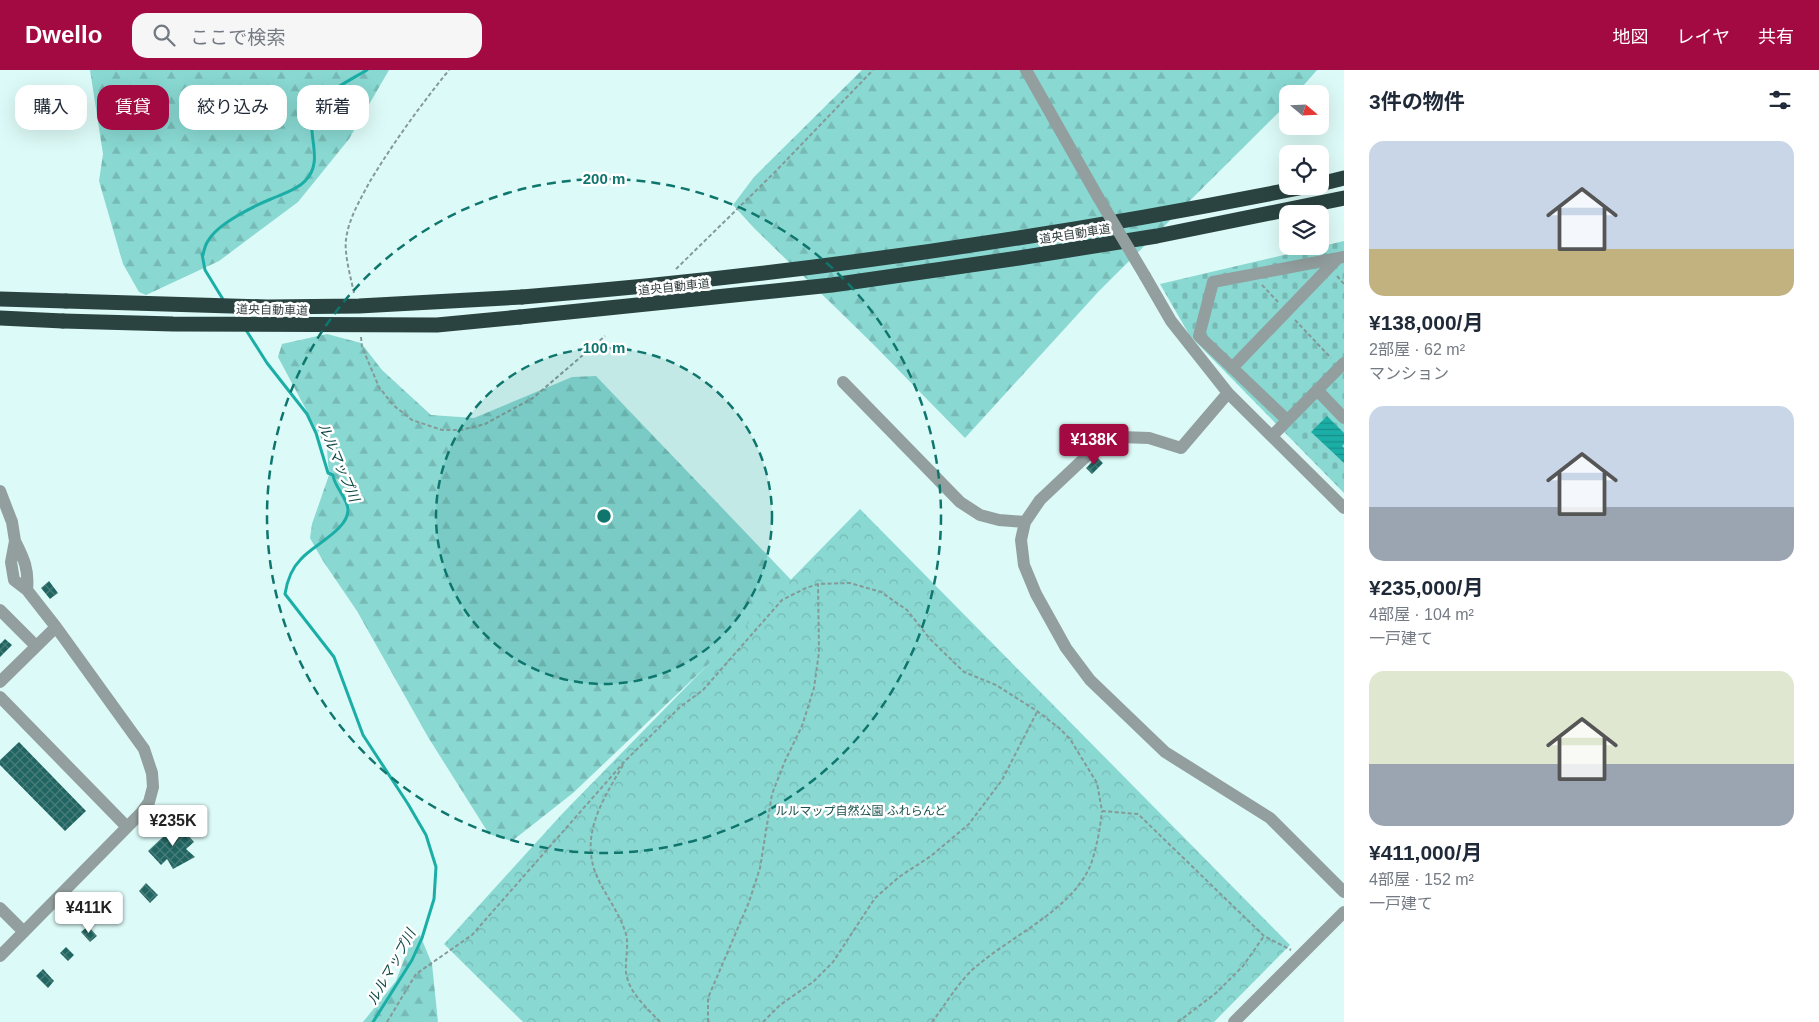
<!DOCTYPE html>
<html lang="ja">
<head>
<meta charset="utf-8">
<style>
	body { margin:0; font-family:Helvetica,"Noto Sans JP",sans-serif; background:#f6f6f7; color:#1f2937; height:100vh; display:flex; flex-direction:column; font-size:19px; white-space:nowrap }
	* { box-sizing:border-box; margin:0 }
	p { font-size:16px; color:#747a83 }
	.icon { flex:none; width:28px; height:28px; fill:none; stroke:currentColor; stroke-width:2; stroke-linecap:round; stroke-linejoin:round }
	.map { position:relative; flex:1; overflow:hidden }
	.side { display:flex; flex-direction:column; background:#fff; width:475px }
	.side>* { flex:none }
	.top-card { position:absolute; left:15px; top:15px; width:475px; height:45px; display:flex; gap:10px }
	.needle { width:32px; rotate:109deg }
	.tools { position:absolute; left:1279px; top:15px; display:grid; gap:10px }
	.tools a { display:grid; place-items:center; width:50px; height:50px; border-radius:10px; background:#fff; box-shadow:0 5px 20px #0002; font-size:25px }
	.price { position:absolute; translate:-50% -42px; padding:0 11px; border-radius:5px; background:#fff; color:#222; font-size:16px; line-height:32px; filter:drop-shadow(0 1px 2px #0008) }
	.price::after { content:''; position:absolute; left:50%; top:30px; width:15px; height:11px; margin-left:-8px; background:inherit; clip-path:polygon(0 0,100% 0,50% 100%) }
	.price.current { background:#a40a42; color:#fff }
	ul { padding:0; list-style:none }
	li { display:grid; align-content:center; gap:10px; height:265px; padding:0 25px }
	li span { display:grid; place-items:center; height:155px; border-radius:15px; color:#555 }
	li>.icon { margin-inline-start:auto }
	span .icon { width:90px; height:90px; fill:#fffc; stroke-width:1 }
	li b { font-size:21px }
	h2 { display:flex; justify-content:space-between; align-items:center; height:60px; padding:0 25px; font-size:21px }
	.pill { padding:0 18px; border-radius:15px; background:#fff; box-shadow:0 5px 20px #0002; font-size:18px; line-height:45px }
	.pill.current { background:#a40a42; color:#fff }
	header { display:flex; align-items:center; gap:30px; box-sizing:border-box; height:70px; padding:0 25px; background:#a40a42; color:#fff }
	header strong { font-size:24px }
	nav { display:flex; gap:28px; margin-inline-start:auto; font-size:18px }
	.search { width:350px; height:45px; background:#f6f6f7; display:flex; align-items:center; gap:12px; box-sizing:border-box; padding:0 18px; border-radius:15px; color:#747a83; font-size:19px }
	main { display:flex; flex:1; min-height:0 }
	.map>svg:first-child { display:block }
	.forest { fill:url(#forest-firs) }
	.cemetery { fill:url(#cemetery-stones) }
	.park { fill:url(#park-crowns) }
	.water { fill:url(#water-rules) }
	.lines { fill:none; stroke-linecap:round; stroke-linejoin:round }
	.stream { stroke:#1aaea7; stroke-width:3 }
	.building { fill:url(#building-cross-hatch) }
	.path { stroke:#859a98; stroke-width:2; stroke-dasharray:4 2.5; stroke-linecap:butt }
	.minor { stroke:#939f9e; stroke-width:12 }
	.highway { stroke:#2a4341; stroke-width:15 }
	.minor-bridge { stroke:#939f9e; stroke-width:12 }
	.highway-bridge { stroke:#2a4341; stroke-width:15 }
	.ring { fill:none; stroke:#0f766e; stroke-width:2.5; stroke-dasharray:9 6 }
	.labels { text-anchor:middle; stroke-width:5; stroke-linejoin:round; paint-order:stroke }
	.street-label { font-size:12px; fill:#34403f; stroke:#fff }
	.park-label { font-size:12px; fill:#1a524e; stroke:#fff }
	.water-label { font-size:14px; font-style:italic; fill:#0d4845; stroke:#fff }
	.centre { fill:#0f766e; stroke:#fff; stroke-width:2.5 }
	.ring-label { font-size:15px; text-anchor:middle; font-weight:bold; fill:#0f766e; stroke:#fff; stroke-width:5; stroke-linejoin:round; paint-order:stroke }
</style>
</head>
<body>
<header>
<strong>Dwello</strong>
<div class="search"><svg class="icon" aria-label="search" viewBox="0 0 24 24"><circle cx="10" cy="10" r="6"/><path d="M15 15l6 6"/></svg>ここで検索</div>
<nav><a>地図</a><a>レイヤ</a><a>共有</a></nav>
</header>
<main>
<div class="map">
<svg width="1344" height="952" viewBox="0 0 1344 952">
	<defs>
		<pattern id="forest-firs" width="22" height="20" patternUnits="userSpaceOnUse" patternTransform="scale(1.25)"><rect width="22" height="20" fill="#89d8d2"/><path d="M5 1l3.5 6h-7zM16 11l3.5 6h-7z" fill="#77bab5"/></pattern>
		<pattern id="cemetery-stones" width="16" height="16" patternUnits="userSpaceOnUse" patternTransform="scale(1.25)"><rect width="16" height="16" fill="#89d8d2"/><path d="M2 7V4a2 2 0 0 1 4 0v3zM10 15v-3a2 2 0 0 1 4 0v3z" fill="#77bab5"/></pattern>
		<pattern id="park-crowns" width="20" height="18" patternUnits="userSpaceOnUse" patternTransform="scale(1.25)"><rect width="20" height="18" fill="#89d8d2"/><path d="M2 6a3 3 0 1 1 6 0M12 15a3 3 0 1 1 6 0" fill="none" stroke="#77bab5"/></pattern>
		<pattern id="water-rules" width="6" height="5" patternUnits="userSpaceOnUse" patternTransform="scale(1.25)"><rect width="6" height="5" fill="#1aaea7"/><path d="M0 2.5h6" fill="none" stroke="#188f89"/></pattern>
		<pattern id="building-cross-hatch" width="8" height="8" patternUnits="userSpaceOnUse" patternTransform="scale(1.25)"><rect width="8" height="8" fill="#206561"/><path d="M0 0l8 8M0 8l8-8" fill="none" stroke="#487d7a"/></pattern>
	</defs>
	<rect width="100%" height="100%" fill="#dcfaf7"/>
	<path class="forest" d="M90,0H389L349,69L298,132L219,191L146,225L139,222L123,194L99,111L103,84Z
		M862,0H1317L1296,24H1288L1287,33L1282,39L1099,221L965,368L873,274L755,159L733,135L754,107Z
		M327,264L361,273L382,300L431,345L474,348L572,307L596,306L794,513L573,723L512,771L489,764L428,667L357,541L323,491L310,468L312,454L329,405L327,379L278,287L282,274Z
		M420,865L432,894L438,952H363L396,911L411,871Z"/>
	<path class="cemetery" d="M1344,171V423L1190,266L1160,214Z"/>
	<path class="park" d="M860,439L1290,875L1214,952H523L444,874L562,744Z"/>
	<path class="water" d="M1327,346L1344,363V374L1342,376L1344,378V393L1311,362Z"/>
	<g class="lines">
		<path class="stream" d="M224,231L205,200L202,184L203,185C204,180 205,175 208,171C217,154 254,136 271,129C282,124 297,120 305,111C326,90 304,63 315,39C323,23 352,9 367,0
			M246,260L267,293L307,344L316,363L328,403L333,405C334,417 348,428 348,440C348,460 313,475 301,489C292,498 287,511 285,524L334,587L363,665L408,734L426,765L436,797L434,829L422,868L412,890L373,952"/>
	</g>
	<path class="building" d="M1097,387L1103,393L1092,404L1086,398Z
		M49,511L58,523L50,529L41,518Z
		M5,569L12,575L0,587V574Z
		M19,672L86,741L65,761L0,695V690Z
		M175,751L194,772L186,779L195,787L173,799L167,789L161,795L148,781L165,765L162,762Z
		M146,813L158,825L150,833L139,821Z
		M88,856L97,866L90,872L81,862Z
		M66,877L74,885L68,891L60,883Z
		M43,899L54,911L48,918L36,906Z"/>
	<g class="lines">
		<path class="path" d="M676,199L774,103L873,0
			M1337,206L1344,214
			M1262,215L1278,232
			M354,223C351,209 344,183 346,170C348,150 360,130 369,113C393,73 420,36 449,0
			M1295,250L1331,288
			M361,267L362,277L379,317L393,335L412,350L442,360H461L485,354L533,328L605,266
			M623,695C601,733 577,769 600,813C609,830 620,845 626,864C629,876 625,890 626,902C628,922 647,938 660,952
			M387,952L416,904L472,865L625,691L680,637L703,620L782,530L806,518L818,514L850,513L881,522L907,540L930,569L964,602L996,615L1037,641L1059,658L1070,669L1097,713L1102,741L1138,744L1264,866L1291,880
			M708,952V928L749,832L760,798L772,724L785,691L802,656L814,618L819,582L818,514
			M763,952L780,935L813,912L833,892L875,828L899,807L931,786L969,754L1002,710L1037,642
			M932,952C946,934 960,909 978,895C1013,865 1073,839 1091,794C1097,776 1100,759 1102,741
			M1178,952L1216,923L1243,896L1264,866"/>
		<path class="minor" d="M1026,0L1098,127
			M1145,206L1171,251L1228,323L1344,438
			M1232,298L1337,189
			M843,312L960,432L980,445L999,450L1025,452
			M1317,320L1344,348
			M1228,323L1181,378L1149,368L1120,367L1093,380L1040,430L1025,452L1021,470L1024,495L1036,524L1066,578L1090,610L1165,682L1270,748L1344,822
			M1287,350L1199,266L1213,212L1344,187
			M1272,366L1344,293
			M0,421L12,452L15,471L11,492L14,510L27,520L56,557L144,679L152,703L153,717L149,732L141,743L0,886
			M15,471C24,489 29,499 27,520
			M0,540L36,576
			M0,612L56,557
			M0,627L127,757
			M0,838L24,862
			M1234,952L1344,842"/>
		<path class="highway" d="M1320,114L1344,108
			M522,227C786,206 1049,168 1309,116
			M0,229L66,231
			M520,247L832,215L1019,188L1157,166L1344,128
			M0,248L63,251"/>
		<path class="minor-bridge" d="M1098,127L1145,206"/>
		<path class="highway-bridge" d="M66,231L267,237L359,236L522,227
			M63,251L173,254L437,255L520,247"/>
	</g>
	<circle cx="604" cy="446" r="168" fill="#0f766e" fill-opacity=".12"/>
	<g class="ring">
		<circle cx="604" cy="446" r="168"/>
		<circle cx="604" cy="446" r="337"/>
	</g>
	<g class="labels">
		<g class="street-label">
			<text transform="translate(1075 164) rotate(-9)" y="4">道央自動車道</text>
			<text transform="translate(674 217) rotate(-6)" y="4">道央自動車道</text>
			<text transform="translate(272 240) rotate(1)" y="4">道央自動車道</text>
		</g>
		<g class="park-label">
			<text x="861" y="745">ルルマップ自然公園 ふれらんど</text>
		</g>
		<g class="water-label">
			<text transform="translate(339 392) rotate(67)" y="5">ルルマップ川</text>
			<text transform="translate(391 897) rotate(-61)" y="5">ルルマップ川</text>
		</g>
	</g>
	<circle cx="604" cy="446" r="8" class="centre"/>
	<g class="ring-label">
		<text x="604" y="114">200 m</text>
		<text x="604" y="283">100 m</text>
	</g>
</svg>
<div class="tools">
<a><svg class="needle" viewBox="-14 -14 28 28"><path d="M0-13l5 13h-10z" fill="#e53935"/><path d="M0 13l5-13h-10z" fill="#747a83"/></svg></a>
<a><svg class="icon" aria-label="locate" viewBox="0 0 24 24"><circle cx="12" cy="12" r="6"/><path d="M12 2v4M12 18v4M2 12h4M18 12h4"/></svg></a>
<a><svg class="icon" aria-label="layers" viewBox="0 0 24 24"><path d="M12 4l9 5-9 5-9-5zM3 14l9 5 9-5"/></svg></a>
</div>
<b class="price current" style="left:1094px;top:396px">¥138K</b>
<b class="price" style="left:173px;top:777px">¥235K</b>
<b class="price" style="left:89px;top:864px">¥411K</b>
<div class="top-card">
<a class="pill">購入</a>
<a class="pill current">賃貸</a>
<a class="pill">絞り込み</a>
<a class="pill">新着</a>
</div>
</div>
<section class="side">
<h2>3件の物件<svg class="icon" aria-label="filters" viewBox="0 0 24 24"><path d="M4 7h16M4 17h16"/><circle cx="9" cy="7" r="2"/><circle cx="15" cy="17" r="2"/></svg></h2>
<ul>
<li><span style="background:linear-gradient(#c9d6e8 70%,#c2b280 0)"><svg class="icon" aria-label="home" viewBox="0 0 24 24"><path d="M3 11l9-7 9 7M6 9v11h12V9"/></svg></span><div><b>¥138,000/月</b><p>2部屋 · 62 m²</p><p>マンション</p></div></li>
<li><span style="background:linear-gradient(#c9d6e8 65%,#9aa5b1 0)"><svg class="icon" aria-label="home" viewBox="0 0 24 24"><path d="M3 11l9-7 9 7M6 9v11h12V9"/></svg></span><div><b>¥235,000/月</b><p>4部屋 · 104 m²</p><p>一戸建て</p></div></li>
<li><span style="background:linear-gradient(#dfe7d0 60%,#9aa5b1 0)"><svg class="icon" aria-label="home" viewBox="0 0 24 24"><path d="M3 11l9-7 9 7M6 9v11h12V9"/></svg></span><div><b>¥411,000/月</b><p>4部屋 · 152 m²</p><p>一戸建て</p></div></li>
</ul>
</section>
</main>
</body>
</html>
